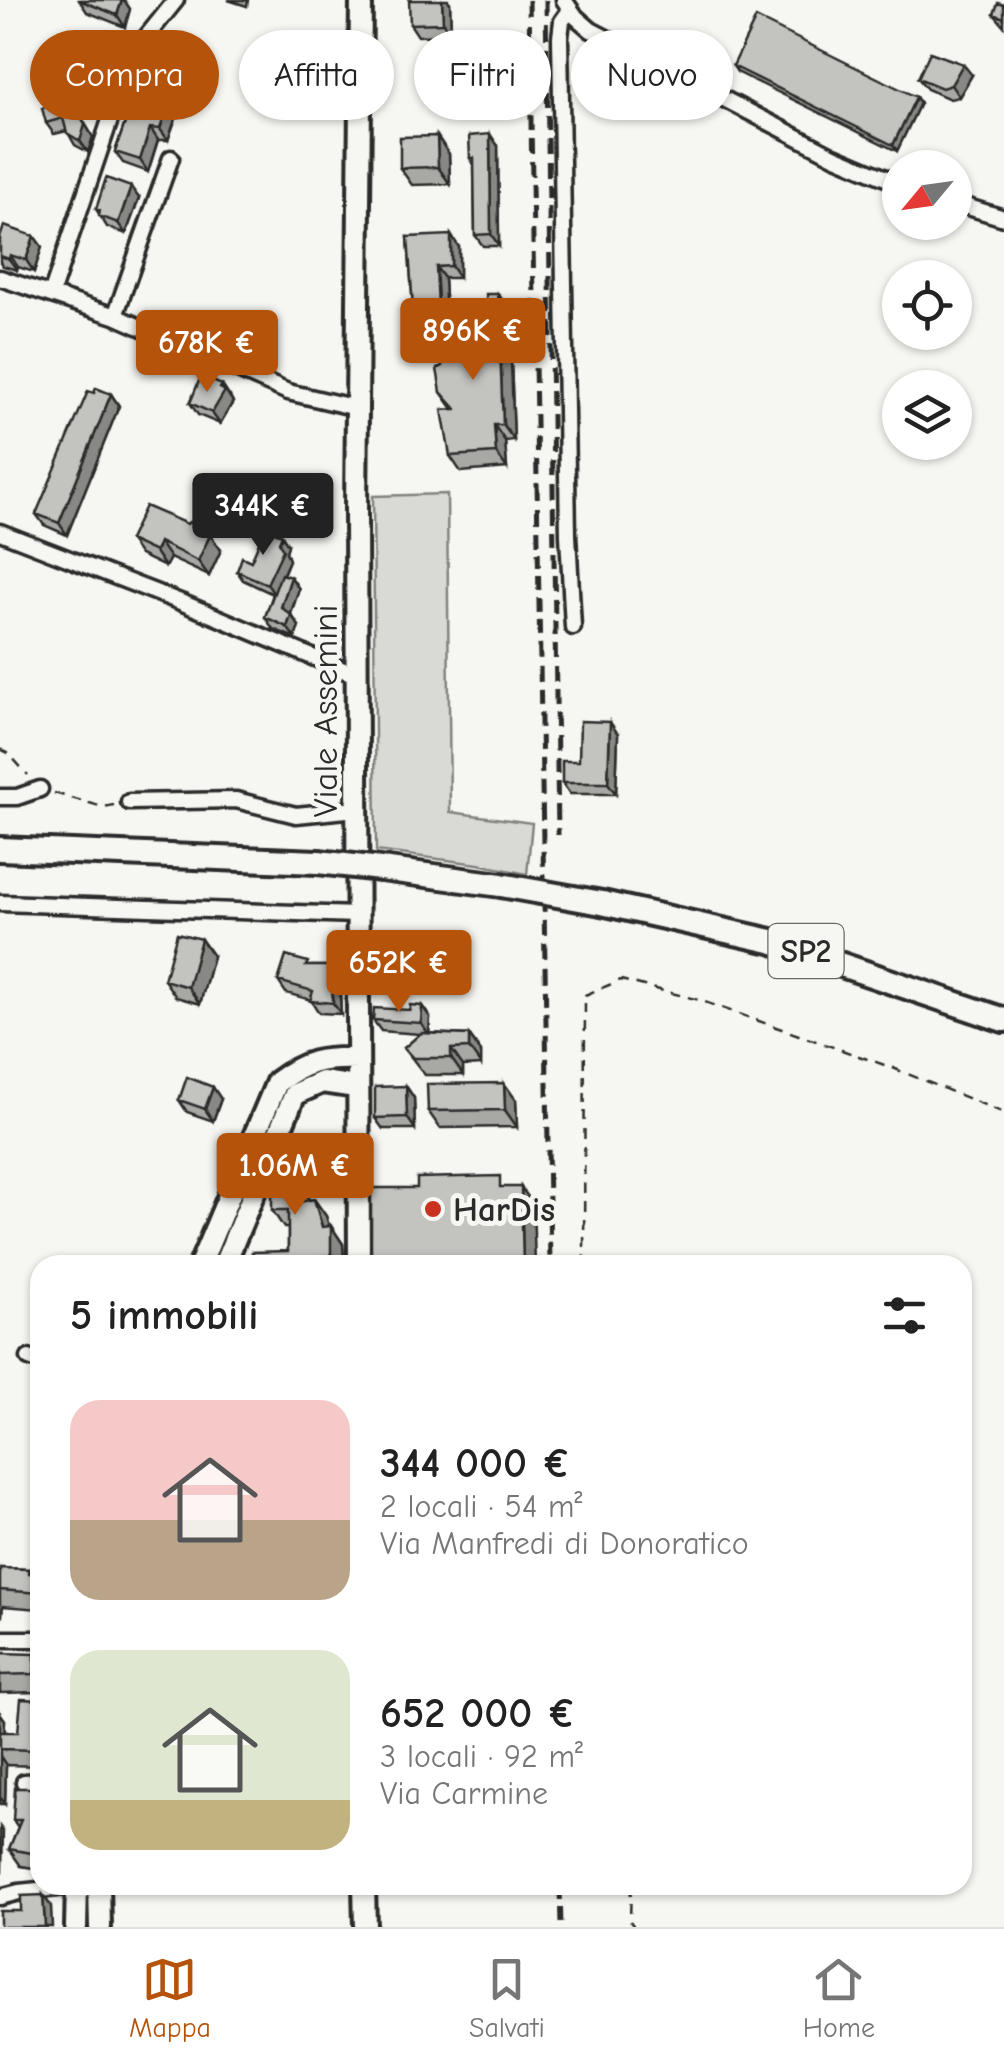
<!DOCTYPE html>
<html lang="it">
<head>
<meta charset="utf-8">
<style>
	body { margin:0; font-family:"Comic Neue",sans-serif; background:#f2f2f2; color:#222; height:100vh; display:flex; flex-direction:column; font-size:38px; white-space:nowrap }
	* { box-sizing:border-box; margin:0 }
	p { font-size:32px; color:#767676 }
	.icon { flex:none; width:55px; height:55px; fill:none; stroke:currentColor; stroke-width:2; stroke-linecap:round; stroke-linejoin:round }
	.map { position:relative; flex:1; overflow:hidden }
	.side { position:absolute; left:30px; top:1255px; width:942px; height:640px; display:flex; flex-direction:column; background:#fff; border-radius:30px; box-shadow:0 2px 8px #0004 }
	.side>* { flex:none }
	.hud { position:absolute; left:30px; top:30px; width:945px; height:90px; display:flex; gap:20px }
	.needle { width:65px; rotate:241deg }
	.buttons { position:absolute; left:882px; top:150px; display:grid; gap:20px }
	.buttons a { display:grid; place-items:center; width:90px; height:90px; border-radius:50%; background:#fff; box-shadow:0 2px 8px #0004; font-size:50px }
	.price { position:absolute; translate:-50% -85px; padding:0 22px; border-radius:10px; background:#b45309; color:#fff; font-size:32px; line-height:65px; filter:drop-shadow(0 2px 5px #0008) }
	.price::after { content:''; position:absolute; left:50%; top:60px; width:30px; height:22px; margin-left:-15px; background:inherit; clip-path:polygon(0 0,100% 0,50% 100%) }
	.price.on { background:#222; color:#fff }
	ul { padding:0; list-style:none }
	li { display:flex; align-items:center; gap:30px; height:250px; padding:0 40px }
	li span { display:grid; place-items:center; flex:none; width:280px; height:200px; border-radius:30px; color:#555 }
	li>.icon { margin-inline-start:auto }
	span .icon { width:120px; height:120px; fill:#fffc; stroke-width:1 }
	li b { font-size:42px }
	h2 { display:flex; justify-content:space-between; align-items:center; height:120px; padding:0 40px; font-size:42px }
	.tag { padding:0 35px; border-radius:45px; background:#fff; box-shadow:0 2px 8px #0004; font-size:35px; line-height:90px }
	.tag.on { background:#b45309; color:#fff }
	.tabs { display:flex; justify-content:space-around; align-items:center; height:140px; border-top:2px solid #e0e0e0; background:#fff; font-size:28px; color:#767676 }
	.tabs a { display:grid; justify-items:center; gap:5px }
	.tabs .on { color:#b45309 }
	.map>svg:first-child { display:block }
	.green { fill:#d9d9d5; stroke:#828280; stroke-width:2.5 }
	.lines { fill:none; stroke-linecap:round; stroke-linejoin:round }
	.street-casing { stroke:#2b2b2b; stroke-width:21 }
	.secondary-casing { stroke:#2b2b2b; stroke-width:28 }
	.primary-casing { stroke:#2b2b2b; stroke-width:30 }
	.path { stroke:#2b2b2b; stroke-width:2.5; stroke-dasharray:10 8; stroke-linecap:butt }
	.street { stroke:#f6f6f2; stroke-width:14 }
	.secondary { stroke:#f6f6f2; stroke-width:20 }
	.primary { stroke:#f6f6f2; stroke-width:22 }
	.rail { stroke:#2b2b2b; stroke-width:5; stroke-dasharray:15 8; stroke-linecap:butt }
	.primary-bridge-casing { stroke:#2b2b2b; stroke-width:30; stroke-linecap:butt }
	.primary-bridge { stroke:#f6f6f2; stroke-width:22 }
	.wall { fill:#a8a8a5; stroke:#2b2b2b; stroke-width:2.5 }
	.shaded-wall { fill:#888886; stroke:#2b2b2b; stroke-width:2.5 }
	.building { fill:#c3c3c0; stroke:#2b2b2b; stroke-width:2.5 }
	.poi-dot { fill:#c8321e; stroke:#f6f6f2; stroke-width:4 }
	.labels { text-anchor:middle; stroke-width:10; stroke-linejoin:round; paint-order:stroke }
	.shield { fill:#f6f6f2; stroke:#686867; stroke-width:2.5 }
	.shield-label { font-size:32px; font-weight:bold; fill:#2b2b2b }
	.street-label { font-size:35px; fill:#2b2b2b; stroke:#f6f6f2 }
	.poi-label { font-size:35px; font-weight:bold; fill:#2b2b2b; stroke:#f6f6f2; text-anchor:start }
</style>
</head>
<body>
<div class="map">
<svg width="1004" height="1927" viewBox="0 0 1004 1927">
	<rect width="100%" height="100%" fill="#f6f6f2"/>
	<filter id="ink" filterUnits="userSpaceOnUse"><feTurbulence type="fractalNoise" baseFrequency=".01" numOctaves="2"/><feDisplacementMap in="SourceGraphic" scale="20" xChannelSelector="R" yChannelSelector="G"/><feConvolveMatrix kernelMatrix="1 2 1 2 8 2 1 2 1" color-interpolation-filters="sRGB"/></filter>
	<g filter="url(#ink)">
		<path class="green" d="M447,494L450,812L532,823L527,874L478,864L376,851L373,496Z"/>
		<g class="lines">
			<g class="street-casing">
				<path id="street" d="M564,0L576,17L591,30L834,156L900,184
					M570,10L562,21L560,37L568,535L573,627
					M143,41L176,0
					M955,203L1004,218
					M0,278L115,316L288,392L357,408
					M51,295L111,117
					M115,316L171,158
					M0,532L183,603L358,676
					M0,797H17L40,789
					M129,802L236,800L296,815L357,809
					M0,903L357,915
					M29,1358L40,1362
					M0,1639H40
					M24,1782L40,1781
					M0,1897L19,1892L77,1886"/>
			</g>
			<g class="secondary-casing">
				<path id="secondary" d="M200,1265L277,1082C305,1061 321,1058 357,1059
					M224,1265L295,1094L322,1082L356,1087
					M359,1265L356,510L361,0
					M99,1885L100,1927
					M364,1885L365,1927
					M76,1927L77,1885"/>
			</g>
			<g class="primary-casing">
				<path id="primary" d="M0,849L318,862
					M381,869L501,885
					M602,903L771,941L1004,1020"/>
			</g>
			<path class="path" d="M0,749L8,753L28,775
				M54,793L103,807L114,805
				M584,1265L585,995L621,980L699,1000L893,1068L1004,1113
				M631,1885L630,1921L634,1927"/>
			<use href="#street" class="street"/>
			<use href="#secondary" class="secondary"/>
			<use href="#primary" class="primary"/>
			<path class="rail" d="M529,0L550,1265
				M546,0L558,835
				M560,1885L561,1927"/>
			<g class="primary-bridge-casing">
				<path id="primary-bridge" d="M318,862L381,869
					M501,885L602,903"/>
			</g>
			<use href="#primary-bridge" class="primary-bridge"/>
		</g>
		<path class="wall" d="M79,0H124L130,9L125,27L87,12Z
			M228,0H248L247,6Z
			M450,3L451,35L418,36L410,24Z
			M1004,5V26L994,14Z
			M733,66L916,97L920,103L897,151L737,72Z
			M196,71L195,73L200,80L192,111L179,109L168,140H158L148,172L123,163L115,152L125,123L120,116L147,100L161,75Z
			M79,72L116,73L110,92L104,90L100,102L80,96L72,84Z
			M972,75L959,97L950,99L927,89L918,78Z
			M74,100L79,114L93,137L88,152L75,145L67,131L54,134L46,123Z
			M437,136L449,154L450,184L412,185L400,168Z
			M498,146L499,246H483L475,235L474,165L470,158Z
			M139,198L126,234L107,227L96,209Z
			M34,236L42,247L34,272L18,267L17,270L3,266L0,262V238Z
			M408,237L459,247V278H444L446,318L421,319L413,308Z
			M498,294L509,309L514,440L505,441L507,468L461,472L450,456L453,409L441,392L442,366L487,324Z
			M94,393L111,394L119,406L67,535L44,525L36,514Z
			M230,396L233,402L220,424L198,415L190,403Z
			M187,524L200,527L203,532L210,535L221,550L209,576L170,558L165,567L140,555L129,540Z
			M288,545L286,552L289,560L283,575L291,577L299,589L291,614L299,626L295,638L273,629L265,617L273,594L243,580L237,571L251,561Z
			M618,734L616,794H570L562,783L579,761Z
			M213,956L200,1004L176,997L164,980Z
			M311,966H331L339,977L341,1014L319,1013L311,1000L286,993L278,981Z
			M374,977L445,978V989H382Z
			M422,1006L430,1017L429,1033L469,1035L481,1052V1065L463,1066V1075H425L404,1048L420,1034L381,1031L373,1020Z
			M406,1086L414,1098L415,1129H383L375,1118Z
			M221,1099L213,1121L187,1112L179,1100Z
			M516,1100L517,1127L440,1128L428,1111Z
			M295,1147L308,1165V1200L314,1199L326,1216L329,1226H331L343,1244L344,1265H252L288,1251V1228H284L272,1210Z
			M0,1568L29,1569L32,1573L40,1574V1609L3,1606L2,1616L0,1615Z
			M0,1653L40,1662V1692L0,1693Z
			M40,1700V1766L6,1765L5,1804H0V1713L5,1720L4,1732H18Z
			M40,1791V1869L21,1866L9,1849L18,1827L13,1820Z"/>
		<path class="shaded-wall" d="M122,0H124L130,9L125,27L117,15Z
			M442,0H448L450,3L451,35L443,23Z
			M188,60L200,80L192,111L184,99Z
			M108,62L116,73L110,92L102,80Z
			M963,64L972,75L959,97L951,85Z
			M96,78L104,90L100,102L92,90Z
			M66,88L74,100L84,126L76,114Z
			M171,97L179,109L168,140L160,129Z
			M916,97L920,103L897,151L893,145Z
			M79,114L93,137L88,152L80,141Z
			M150,128L158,140L148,172L140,160Z
			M490,134L498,146L499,246L491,234Z
			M437,136L449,154L450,184L438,167Z
			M131,187L139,198L126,234L118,223Z
			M451,235L459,247V278L451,266Z
			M34,236L42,247L34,272L26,260Z
			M10,255L18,267L17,270L9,259Z
			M436,267L444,278L446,318L438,306Z
			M498,294L509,309L514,440L503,425Z
			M222,385L233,402L220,424L212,413Z
			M111,394L119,406L67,535L59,523Z
			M494,425L505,441L507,468L496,453Z
			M200,527L208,539L210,535L221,550L209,576L198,561Z
			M282,535L288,545L286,552L289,560L274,594L267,584Z
			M159,542L170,558L165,567L155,552Z
			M291,577L299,589L289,618L281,607Z
			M291,615L299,626L295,638L287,627Z
			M610,722L618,734L616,794L608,783Z
			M201,939L213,956L200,1004L188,987Z
			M331,966L339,977L341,1014L333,1003Z
			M437,967L445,978V989L437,978Z
			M422,1006L430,1017L429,1035L421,1023Z
			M469,1035L481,1052V1065L469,1048Z
			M451,1049L463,1066V1075L451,1058Z
			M504,1083L516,1100L517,1127L505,1110Z
			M406,1086L414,1098L415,1129L407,1117Z
			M213,1087L221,1099L213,1121L205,1109Z
			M295,1147L308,1165V1221L295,1203Z
			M521,1187L533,1204L535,1265H523Z
			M314,1199L326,1216L331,1233V1226L343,1244L344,1265H338L331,1256Z
			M35,1654L40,1662V1683L34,1674Z
			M40,1710V1758L35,1750Z
			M0,1713L5,1720L4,1748L0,1742Z
			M0,1756L6,1765L5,1804L0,1797Z
			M0,1827L3,1831L2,1871L0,1869Z
			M43,1895L51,1906L52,1927H45Z"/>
		<path class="building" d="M79,0H122L117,15Z
			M409,0H442L443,23L410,24Z
			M998,3L1004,5V18L994,14Z
			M756,18L916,97L893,145L733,66Z
			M930,52L963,64L951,85L942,88L918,78Z
			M166,54L188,60L186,67L192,68L184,99L171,97L160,129L150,128L140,160L115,152L126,120L120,116L125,101L139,97L147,100L154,73L161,75Z
			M85,55L108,62L102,80L96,78L92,90L72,84L75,71L79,72Z
			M52,82L66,88L76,114H79L85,125L80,141L67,133L63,118L46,123L42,108L58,103Z
			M490,134L491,234L475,235L474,158H470L469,136Z
			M437,136L438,167L400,168V137Z
			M106,178L131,187L118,223L99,216L100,210L96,209Z
			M4,226L34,236L26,260L10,255L9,259L0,256V238Z
			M451,235V266L436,267L438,306L413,308L408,237Z
			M486,294H498L503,425H494L496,453L450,456L442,410L456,409L441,392L437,369L442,366L441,326L487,324Z
			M201,376L222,385L220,388L225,391L212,413L190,403Z
			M96,388L111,394L59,523L36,514L88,391L94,393Z
			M145,506L187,524L189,522L200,527L199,530L210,535L198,561L159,542L155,552L129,540Z
			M265,528L282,535L279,542L283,550L267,584L237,571L242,557L251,561Z
			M281,574L291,577L281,607L291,615L287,627L265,617Z
			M580,721L610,722L608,783H562V761H579Z
			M177,933L201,939L188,987L164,980Z
			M286,956L308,962L306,966H331L333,1003L310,1001L313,991L278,981Z
			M374,965L437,967V978L374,977Z
			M410,1005L422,1006L421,1023L373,1020L374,1008L410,1010Z
			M421,1033L469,1035V1048L451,1049V1058H413L404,1048Z
			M187,1077L213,1087L205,1109L179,1100Z
			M504,1083L505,1110L428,1111L427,1084Z
			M406,1086L407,1117L375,1118V1087Z
			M272,1147H295V1203L314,1199L322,1227L331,1226V1256H322V1262L303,1263L302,1265H252V1252L288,1251V1210H272Z
			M500,1176V1187H521L523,1265H371V1188H417V1178Z
			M0,1568L29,1569V1573L40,1574V1593L0,1590Z
			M0,1653L35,1654L34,1674L0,1675Z
			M21,1699L40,1700L35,1750L0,1749V1732H18Z
			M15,1788H37L40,1791V1850L33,1849L32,1853L9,1849L21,1820H13Z
			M43,1895L45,1927H0V1911H21V1896Z"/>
	</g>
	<circle class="poi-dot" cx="433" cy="1209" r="10"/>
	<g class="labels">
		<rect class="shield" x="768.5" y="924" width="75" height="54" rx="8"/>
		<g class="shield-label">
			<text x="806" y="962">SP2</text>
		</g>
		<g class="street-label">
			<text transform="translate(325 711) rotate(-90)" y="12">Viale Assemini</text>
		</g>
		<g class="poi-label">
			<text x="453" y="1221">HarDis</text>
		</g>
	</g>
</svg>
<div class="buttons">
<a><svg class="needle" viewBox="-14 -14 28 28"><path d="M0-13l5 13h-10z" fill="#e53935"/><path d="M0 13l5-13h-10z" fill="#767676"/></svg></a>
<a><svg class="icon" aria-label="locate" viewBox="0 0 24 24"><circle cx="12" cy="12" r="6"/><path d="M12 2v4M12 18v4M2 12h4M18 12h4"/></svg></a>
<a><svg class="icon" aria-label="layers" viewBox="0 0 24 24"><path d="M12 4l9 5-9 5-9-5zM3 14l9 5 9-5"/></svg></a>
</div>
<b class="price" style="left:473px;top:383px">896K €</b>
<b class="price" style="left:207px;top:395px">678K €</b>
<b class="price on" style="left:263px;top:558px">344K €</b>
<b class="price" style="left:399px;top:1015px">652K €</b>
<b class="price" style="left:295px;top:1218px">1.06M €</b>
<div class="hud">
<a class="tag on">Compra</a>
<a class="tag">Affitta</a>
<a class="tag">Filtri</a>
<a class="tag">Nuovo</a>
</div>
<section class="side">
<h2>5 immobili<svg class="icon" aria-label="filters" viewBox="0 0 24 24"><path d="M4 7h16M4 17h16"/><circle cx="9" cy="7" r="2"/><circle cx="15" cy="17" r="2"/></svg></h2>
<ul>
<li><span style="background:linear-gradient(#f6c9c9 60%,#b9a48a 0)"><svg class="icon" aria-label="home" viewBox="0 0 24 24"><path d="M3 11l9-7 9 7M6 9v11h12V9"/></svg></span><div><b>344 000 €</b><p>2 locali · 54 m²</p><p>Via Manfredi di Donoratico</p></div></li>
<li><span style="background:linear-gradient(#dfe7d0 75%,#c2b280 0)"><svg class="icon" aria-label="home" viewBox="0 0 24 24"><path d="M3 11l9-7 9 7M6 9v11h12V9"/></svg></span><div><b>652 000 €</b><p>3 locali · 92 m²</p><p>Via Carmine</p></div></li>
</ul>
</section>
</div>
<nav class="tabs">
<a class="on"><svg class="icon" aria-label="map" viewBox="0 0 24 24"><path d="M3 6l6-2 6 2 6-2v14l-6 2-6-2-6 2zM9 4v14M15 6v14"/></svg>Mappa</a>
<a><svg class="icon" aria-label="saved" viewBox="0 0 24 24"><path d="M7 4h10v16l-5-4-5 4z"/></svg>Salvati</a>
<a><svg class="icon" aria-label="home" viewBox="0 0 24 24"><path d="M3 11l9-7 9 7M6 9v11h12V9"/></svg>Home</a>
</nav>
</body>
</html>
